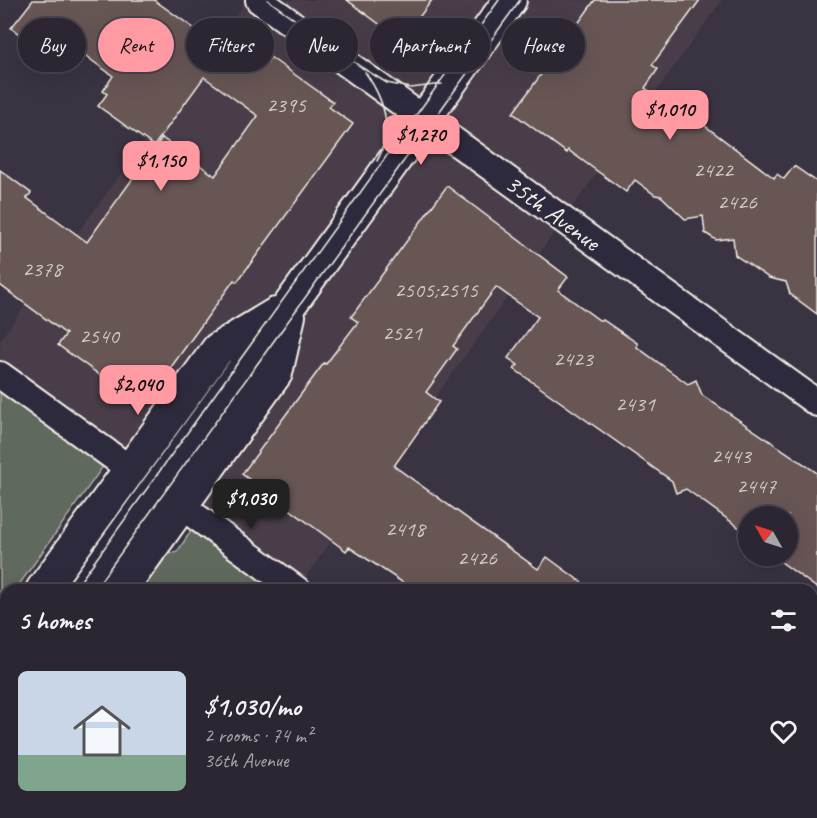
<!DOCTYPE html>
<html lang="en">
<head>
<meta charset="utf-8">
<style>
	body { margin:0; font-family:Caveat,sans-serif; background:#38323e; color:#f1f3f6; height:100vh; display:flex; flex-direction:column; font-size:22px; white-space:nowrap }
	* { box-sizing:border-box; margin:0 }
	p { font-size:20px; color:#a6a5ac }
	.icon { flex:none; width:33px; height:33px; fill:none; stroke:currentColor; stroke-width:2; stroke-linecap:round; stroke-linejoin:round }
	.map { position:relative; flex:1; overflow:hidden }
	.panel { position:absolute; left:0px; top:584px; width:818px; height:236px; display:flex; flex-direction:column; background:#2c2632; border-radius:18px 18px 0 0; box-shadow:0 6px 24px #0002,0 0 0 2px #48434d }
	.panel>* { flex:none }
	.guide { position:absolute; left:18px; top:18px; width:782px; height:54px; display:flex; gap:12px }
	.needle { width:39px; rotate:309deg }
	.fabs { position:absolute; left:738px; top:506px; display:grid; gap:12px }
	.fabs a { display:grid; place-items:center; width:60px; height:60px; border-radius:50%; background:#2c2632; box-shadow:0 6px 24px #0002,0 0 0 2px #48434d; font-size:30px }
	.price { position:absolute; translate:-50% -51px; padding:0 14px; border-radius:12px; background:#ff9aa2; color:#111; font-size:20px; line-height:39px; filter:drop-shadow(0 2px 3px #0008) }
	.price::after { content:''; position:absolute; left:50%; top:36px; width:18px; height:14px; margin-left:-9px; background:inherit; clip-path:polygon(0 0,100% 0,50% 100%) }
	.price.active { background:#222; color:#fff }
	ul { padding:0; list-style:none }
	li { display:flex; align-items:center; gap:18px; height:150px; padding:0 18px }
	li+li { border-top:2px solid #48434d }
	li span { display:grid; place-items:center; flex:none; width:168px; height:120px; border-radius:9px; color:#555 }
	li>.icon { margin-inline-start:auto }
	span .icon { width:72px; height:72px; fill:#fffc; stroke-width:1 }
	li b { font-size:26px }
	h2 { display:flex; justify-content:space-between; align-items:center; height:72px; padding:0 18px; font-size:26px }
	.chip { padding:0 21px; border-radius:27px; background:#2c2632; box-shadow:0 6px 24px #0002,0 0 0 2px #48434d; font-size:21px; line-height:54px }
	.chip.active { background:#ff9aa2; color:#111 }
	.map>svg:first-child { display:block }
	.built { fill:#483e48 }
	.green { fill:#61695d; stroke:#aaada2; stroke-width:1.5 }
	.building { fill:#675755; stroke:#f4f1e8; stroke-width:1.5 }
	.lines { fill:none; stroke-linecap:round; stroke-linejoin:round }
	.minor-casing { stroke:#f4f1e8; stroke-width:30 }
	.tertiary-casing { stroke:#f4f1e8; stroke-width:36 }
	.secondary-casing { stroke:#f4f1e8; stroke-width:38 }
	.minor { stroke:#2f2a3d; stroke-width:26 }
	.tertiary { stroke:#2f2a3d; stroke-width:32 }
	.secondary { stroke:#2f2a3d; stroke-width:33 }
	.tram { stroke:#f4f1e8; stroke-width:1.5 }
	.labels { text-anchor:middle; stroke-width:4.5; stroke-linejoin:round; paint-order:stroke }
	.number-label { font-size:22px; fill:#d1cac3 }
	.street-label { font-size:26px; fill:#f4f1e8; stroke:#2f2a3d }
</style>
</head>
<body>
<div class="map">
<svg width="817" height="818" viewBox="0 0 817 818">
	<rect width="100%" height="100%" fill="#3a3342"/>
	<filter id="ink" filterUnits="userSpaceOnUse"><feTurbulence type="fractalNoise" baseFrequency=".0167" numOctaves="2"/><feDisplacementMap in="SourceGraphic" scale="12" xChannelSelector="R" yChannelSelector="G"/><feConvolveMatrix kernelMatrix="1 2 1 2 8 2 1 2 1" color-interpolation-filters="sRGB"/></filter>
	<g filter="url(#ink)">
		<path class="built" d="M247,0H722L297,589L0,375V340Z"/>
		<path class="green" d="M0,375L111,455L16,589L6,590V603L0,611Z
			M199,519L297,590H142L164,555L177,552Z
			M6,789V813H160L167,818H0V797Z
			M273,813H607L614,818H280Z"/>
		<path class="building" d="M33,0H154L236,58L245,46L267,62L270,57L333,102L329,107L353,124L237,282L234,280L143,406L58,345L66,334L0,285V170L31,193L27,198L87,242L162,138L215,176L258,116L204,77L154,146L98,106L107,94L103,91L113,76L54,33L42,51L11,28Z
			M347,0H432L408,32L394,35Z
			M595,0H700L652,65L658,69L645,88L697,126L700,122L774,178L777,174L784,179L794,166L817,182V314L790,294L786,282L769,278L735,255L733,238L716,240L705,233L703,216L685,219L661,196L655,195L635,180L626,192L568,150L567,153L513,113Z
			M447,186L568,277L558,290L599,320H603L637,343V347L688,384L696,380L702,395L817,473V588L773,556L788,555V516H748V534L686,489L676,493L672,481L514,369L518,365L508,358L538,317L496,287L453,346L457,349L426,392L439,402L394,466L538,569L547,557L592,590H414L349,547L346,551L242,474L324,363L326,364L358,322L351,317Z"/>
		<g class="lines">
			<g class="minor-casing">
				<path id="minor" d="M259,0L817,403
					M0,375L130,469
					M180,505L297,590
					M606,813L613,818"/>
			</g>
			<g class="tertiary-casing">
				<path id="tertiary" d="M42,590L218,349L276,314
					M84,590L510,0
					M121,590L276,373L289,316
					M0,648L6,640
					M0,763L6,755"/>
			</g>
			<g class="secondary-casing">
				<path id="secondary" d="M0,616L6,620
					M0,697L6,702
					M160,813L167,818
					M273,813L280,818"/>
			</g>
			<use href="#minor" class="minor"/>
			<use href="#tertiary" class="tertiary"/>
			<use href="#secondary" class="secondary"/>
			<path class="tram" d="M268,0L361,67L387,83L411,88L442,84
				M365,72C384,99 395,130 377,161
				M74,590L499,0
				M94,590L520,0
				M0,691L6,683
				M0,720L6,712"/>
		</g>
	</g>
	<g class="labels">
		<g class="number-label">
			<text x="286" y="112">2395</text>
			<text x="713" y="177">2422</text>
			<text x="737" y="209">2426</text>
			<text x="42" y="276">2378</text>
			<text x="436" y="297">2505;2515</text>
			<text x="402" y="340">2521</text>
			<text x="99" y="343">2540</text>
			<text x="573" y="366">2423</text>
			<text x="635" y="411">2431</text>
			<text x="731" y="463">2443</text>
			<text x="756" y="493">2447</text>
			<text x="405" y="536">2418</text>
			<text x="477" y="565">2426</text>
		</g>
		<g class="street-label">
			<text transform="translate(553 212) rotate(36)" y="9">35th Avenue</text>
		</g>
	</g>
</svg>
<div class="fabs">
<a><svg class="needle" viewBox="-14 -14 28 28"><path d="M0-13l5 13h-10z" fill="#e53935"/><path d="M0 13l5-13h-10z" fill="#a6a5ac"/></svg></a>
</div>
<b class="price" style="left:670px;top:141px">$1,010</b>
<b class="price" style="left:421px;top:166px">$1,270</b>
<b class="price" style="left:161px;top:192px">$1,150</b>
<b class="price" style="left:138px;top:416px">$2,040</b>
<b class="price active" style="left:251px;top:530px">$1,030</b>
<div class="guide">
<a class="chip">Buy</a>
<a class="chip active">Rent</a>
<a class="chip">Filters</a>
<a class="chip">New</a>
<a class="chip">Apartment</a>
<a class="chip">House</a>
</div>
<section class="panel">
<h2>5 homes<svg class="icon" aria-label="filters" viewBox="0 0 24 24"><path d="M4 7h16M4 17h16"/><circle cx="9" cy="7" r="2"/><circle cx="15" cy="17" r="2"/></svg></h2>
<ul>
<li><span style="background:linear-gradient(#c9d6e8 70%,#7fa58c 0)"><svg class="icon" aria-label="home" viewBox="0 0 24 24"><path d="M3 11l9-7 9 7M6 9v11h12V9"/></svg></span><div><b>$1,030/mo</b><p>2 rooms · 74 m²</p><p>36th Avenue</p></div><svg class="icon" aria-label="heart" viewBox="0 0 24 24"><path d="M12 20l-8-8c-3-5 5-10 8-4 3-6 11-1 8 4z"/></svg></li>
</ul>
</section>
</div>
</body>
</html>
